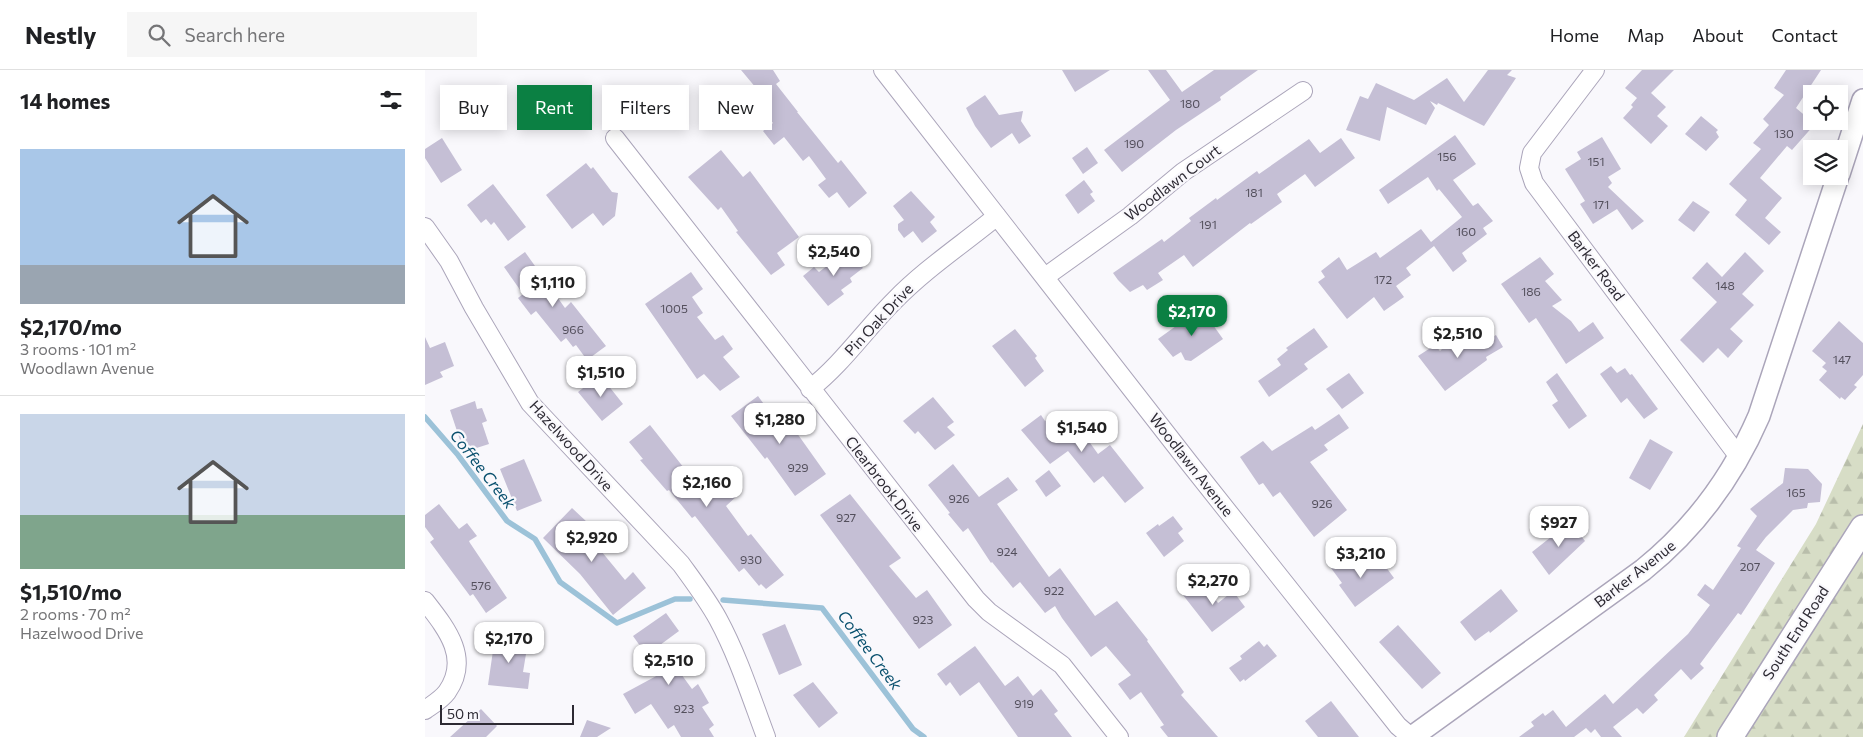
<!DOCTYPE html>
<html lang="en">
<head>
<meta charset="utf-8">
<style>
	body { margin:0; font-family:Commissioner,sans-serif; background:#f6f6f6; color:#202124; height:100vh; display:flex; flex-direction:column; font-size:19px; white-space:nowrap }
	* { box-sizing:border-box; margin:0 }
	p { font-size:16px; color:#757577 }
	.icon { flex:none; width:28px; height:28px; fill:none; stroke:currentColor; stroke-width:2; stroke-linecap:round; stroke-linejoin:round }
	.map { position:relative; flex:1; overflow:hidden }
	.details { display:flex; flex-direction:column; background:#fff; width:425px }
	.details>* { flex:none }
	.guide { position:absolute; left:15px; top:15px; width:475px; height:45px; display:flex; gap:10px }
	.buttons { position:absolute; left:1378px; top:15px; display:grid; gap:10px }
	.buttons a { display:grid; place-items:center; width:45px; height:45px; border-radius:0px; background:#fff; box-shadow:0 2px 12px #0003; font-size:25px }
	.scale { position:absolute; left:15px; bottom:12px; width:134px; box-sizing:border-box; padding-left:5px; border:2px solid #2d2a33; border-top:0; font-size:14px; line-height:18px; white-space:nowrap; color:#2d2a33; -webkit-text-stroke:4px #f9f8fc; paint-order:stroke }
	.price { position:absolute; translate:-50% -42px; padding:0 11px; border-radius:10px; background:#fff; color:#222; font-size:16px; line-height:32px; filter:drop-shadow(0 1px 2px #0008) }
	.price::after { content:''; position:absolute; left:50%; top:30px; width:15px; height:11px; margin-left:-8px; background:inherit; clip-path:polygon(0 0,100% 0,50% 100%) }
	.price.active { background:#0b8043; color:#fff }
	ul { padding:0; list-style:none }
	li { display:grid; align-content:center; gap:10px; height:265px; padding:0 20px }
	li+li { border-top:1px solid #e0e0e0 }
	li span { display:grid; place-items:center; height:155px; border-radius:0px; color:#555 }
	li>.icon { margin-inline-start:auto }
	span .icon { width:90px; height:90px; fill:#fffc; stroke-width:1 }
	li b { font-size:21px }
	h2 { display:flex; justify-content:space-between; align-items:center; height:60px; padding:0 20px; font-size:21px }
	.pill { padding:0 18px; border-radius:0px; background:#fff; box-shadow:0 2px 12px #0003; font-size:18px; line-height:45px }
	.pill.active { background:#0b8043; color:#fff }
	header { display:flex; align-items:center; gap:30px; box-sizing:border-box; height:70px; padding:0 25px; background:#fff; border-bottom:1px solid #e0e0e0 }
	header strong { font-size:24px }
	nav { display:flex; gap:28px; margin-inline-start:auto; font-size:18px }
	.search { width:350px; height:45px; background:#f6f6f6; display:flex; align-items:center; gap:12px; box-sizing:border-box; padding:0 18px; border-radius:0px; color:#757577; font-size:19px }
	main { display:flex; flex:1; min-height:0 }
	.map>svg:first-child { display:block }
	.forest { fill:url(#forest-firs) }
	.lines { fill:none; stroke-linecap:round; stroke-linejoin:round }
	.stream { stroke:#9cc2d8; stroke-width:5.5 }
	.building { fill:#c5bfd5 }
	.minor-casing { stroke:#aba5ba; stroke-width:20 }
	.tertiary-casing { stroke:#aba5ba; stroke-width:24 }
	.secondary-casing { stroke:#aba5ba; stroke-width:28 }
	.minor { stroke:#fff; stroke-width:18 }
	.tertiary { stroke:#fff; stroke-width:21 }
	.secondary { stroke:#fff; stroke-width:25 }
	.labels { text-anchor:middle; stroke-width:4.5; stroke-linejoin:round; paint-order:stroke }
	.number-label { font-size:12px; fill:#534f5c }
	.street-label { font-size:15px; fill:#2d2a33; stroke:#f9f8fc }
	.water-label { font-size:16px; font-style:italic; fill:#09506e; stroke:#f9f8fc }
</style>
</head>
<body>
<header>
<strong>Nestly</strong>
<div class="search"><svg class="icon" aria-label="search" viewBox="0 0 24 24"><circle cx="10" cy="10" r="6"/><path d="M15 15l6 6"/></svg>Search here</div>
<nav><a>Home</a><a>Map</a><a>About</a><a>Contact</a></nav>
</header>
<main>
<section class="details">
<h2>14 homes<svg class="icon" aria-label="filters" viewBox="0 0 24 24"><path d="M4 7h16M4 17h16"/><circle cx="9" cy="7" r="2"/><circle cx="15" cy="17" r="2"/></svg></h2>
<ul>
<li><span style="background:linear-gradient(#a9c7e8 75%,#9aa5b1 0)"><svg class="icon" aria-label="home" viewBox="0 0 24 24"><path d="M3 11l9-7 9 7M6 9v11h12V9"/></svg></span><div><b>$2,170/mo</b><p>3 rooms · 101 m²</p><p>Woodlawn Avenue</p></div></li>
<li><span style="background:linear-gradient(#c9d6e8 65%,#7fa58c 0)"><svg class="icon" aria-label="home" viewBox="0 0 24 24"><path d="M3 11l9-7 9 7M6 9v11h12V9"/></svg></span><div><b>$1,510/mo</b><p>2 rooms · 70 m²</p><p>Hazelwood Drive</p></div></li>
</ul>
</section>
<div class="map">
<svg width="1438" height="667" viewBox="0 0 1438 667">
	<defs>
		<pattern id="forest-firs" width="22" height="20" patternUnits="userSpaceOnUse" patternTransform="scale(1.25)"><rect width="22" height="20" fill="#d7ddc6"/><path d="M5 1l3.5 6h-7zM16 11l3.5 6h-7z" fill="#b9beab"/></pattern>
	</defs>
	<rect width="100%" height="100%" fill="#f9f8fc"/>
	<path class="forest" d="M1438,354V667H1259L1391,454Z"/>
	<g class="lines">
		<path class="stream" d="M0,347L33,385L82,451L110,469L135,512L192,553L250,529H265
			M298,530L397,538L488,659L499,667"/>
	</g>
	<path class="building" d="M316,0H348L355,11L351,14L373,42H372L413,93L416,90L442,123L424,138L412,122L404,128L393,115L401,109L384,86L378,91L359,67L349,75L338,61L348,53L339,42L346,36Z
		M637,0H685L650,22Z
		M723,0H741L757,22L789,0H833L795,27L796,30L751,60L697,102L679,80L745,30Z
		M1063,0H1087L1082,5L1091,8L1059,56L1013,33L1012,35L1005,31L1010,38L1001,55L962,37L955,71L921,60L935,26L943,29L951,13L989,30L1022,8L1039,32Z
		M1217,0H1249L1226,23L1241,37L1232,46L1243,56L1226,74L1198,48L1208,37L1206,35L1212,28L1200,18Z
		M1361,0H1396L1371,38L1390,54L1367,80L1362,76L1335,108L1357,128L1340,148L1356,162L1344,175L1310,145L1322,130L1304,114L1336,79L1328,73L1344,55L1338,49L1359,25L1349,18Z
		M560,25L574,45L598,41L596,51L606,66L594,74L587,63L566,78L550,56L541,38Z
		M1276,46L1293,60L1291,62L1294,67L1281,81L1260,64Z
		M1030,65L1051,94L1028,110L1048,136L1053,133L1068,151L1058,158L1062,164L1037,183L1042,191L1028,202L1009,176L981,198L986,205L971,216L979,227L959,241L949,227L922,249L893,212L900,207L896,201L914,187L922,200L951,182L955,188L996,159L1006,172L1037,147L1014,119L1012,121L1003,107L963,134L954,120Z
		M1177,67L1196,99L1183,107L1187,113L1183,117L1219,151L1207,160L1192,139L1168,154L1155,134L1160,131L1140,99L1156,89L1152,82Z
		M17,68L37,100L16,113L0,88V79Z
		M916,68L930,88L890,117L880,104L852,124L857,132L826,154L825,153L768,197L759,185L733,203L738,210L722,220L718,215L705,222L693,210L688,203L737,169L739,172L766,151L764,148L791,128L792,130L832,101L834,104L884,69L895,83Z
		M662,77L673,93L658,104L647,88Z
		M296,80L318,107L325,101L374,167L352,183L360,195L346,205L311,162L313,161L296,137L293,140L263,107Z
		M161,93L166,99L168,97L187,122L193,123L190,146L178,156L168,143L147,159L121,125Z
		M659,110L668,122L665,124L670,131L653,144L640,125Z
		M68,114L101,157L83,171L69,152L66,155L61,149L56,153L42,135Z
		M486,121L510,147L505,152L512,161L497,173L488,161L479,168L473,160V154L479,150L468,136Z
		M1268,131L1285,142L1269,162L1253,150Z
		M424,179L438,198L425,208L427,212L416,220L419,224L403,236L378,206L389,197L394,202Z
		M100,182L140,238L146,232L181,276L162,290L151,275L148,277L141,268L136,272L111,241L106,245L93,228L98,224L79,197Z
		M1320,182L1339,201L1317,224L1329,235L1305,259L1318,271L1303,288L1293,278L1278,293L1255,270L1292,232L1267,208L1282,192L1297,207Z
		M1115,187L1129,204L1120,211L1137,230L1127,236L1146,251L1154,262L1168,252L1179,268L1141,294L1111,248L1104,253L1076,214Z
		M266,202L278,219L267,227L278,243L272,247L290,270L298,265L308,279L298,287L315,307L295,321L279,304L272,309L220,234Z
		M776,238L798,269L766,291L760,290L756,282L748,287L733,269Z
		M1414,251L1438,273V305L1429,315L1432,317L1420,330L1416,327L1415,329L1394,310L1402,301L1397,297L1401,293L1387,281Z
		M889,258L903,277L879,294L883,299L844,327L833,311L856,295L852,289L863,280L861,278Z
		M590,259L612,286L610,288L619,301L600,317L567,276Z
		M1041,262L1052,276L1071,265L1078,277L1061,287L1062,290L1020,321L993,286L1010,275L1015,281L1031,265L1034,266Z
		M0,267L5,278L20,272L29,296L15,302L18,307L0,315Z
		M1186,296L1192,303L1200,298L1205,305L1207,304L1233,339L1219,349L1202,328L1196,333L1175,304Z
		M924,303L939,323L917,339L901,319Z
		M1132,303L1162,346L1144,359L1127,335L1133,331L1121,312Z
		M175,305L198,334L177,351L153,322Z
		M333,326L349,348L359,340L371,357L369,359L401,404L370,426L342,387L340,389L306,346Z
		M508,327L529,352L522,357L530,365L510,380L493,361L490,364L478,351Z
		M50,331L52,339L57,338L62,351L57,353L64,374L39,382L25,340Z
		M632,344L637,349L645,345L673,384L685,375L719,418L700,433L678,406L669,413L643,381L625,394L596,360L616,345L620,351Z
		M914,344L924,358L899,375L903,380L885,392L922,440L889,467L855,422L848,427L838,413L834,415L815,387L838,371L847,381L887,356L890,360Z
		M225,355L274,417L292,400L313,425L301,436L323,466L326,464L359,505L341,519L336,514L334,516L319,498L314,502L270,446L267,448L244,420L242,421L215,390L218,389L204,372Z
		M1225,369L1248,382L1225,420L1204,408Z
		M99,389L117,431L92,441L75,399Z
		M528,394L554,427L583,407L593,420L572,434L624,507L635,498L670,546L692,531L723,570L722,571L759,622L756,625L793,667H743L735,657L739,655L716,622L705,630L693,614L706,605L681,576L666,587L637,548L630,536L620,543L595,512L588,518L567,492L566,493L543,458L538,462L523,444L525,443L503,415Z
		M1360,398L1383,399L1397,414L1395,432L1383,433L1382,438L1368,440L1341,467L1331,480L1350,493L1316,545L1313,543L1275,594L1279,598L1266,610L1256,599L1229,625L1233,630L1218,644L1212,638L1188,657L1197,667H1176L1170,659L1166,663L1161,658L1149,667H1094L1109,656L1106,652L1118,643L1120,646L1128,640L1141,657L1180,624L1188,634L1263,564L1285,535L1272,525L1280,514L1288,520L1316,478L1312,476L1332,446L1325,439L1358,413Z
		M624,400L636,416L621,427L610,411Z
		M425,424L476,488L464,496L491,528L502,520L527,555L494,579L395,445Z
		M14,434L34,459L42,453L52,466L44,471L45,473L82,528L61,543L48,524L45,526L5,472L9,469L0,457V445Z
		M147,438L163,453L157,459L173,475L172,476L200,510L208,502L221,518L188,545L155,504L118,468Z
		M748,446L758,459L753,463L759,471L739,487L721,463L733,454L734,456Z
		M1145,452L1160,471L1124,505L1107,482Z
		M926,483L939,501L955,489L969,508L930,537L914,515L917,513L906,498Z
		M776,511L793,533L808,521L820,537L787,562L758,525Z
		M1076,519L1093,541L1065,563L1064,561L1050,571L1035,552Z
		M241,543L254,561L235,575L267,619L273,614L284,633L277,637L289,655L284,659L289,667H256L249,655L243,659L226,634L210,644L198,624L235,604L208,566Z
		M360,554L377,595L354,605L337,564Z
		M973,555L1016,603L997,619L954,572Z
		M70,567L103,572L98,602L105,603L103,619L63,615Z
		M834,571L839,577L842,574L852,586L820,611L819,609L815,612L804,598L817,589L815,586Z
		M550,576L580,616L593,606L608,626L616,619L633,641L629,644L647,667H593L554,612L535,626L525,612L521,616L512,604Z
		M388,612L413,643L394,658L368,625Z
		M906,631L934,667H893L880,651Z
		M56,639L72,656L61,667H25Z
		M162,650L186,658L172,667H155Z"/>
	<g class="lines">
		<g class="minor-casing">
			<path id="minor" d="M458,0L765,394L973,656L986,667
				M1170,0L1107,83L1104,98L1109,113L1314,387
				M190,68L551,529L564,542L637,595L694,667
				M0,157L24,191L49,238L105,333L256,494C269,512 282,529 293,549C313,586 326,627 341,667
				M620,207L705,146L758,102L878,21
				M385,319C417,294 440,260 469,231C500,199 538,174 572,146
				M0,531C21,558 46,588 22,622C16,630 7,635 0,640"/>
		</g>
		<g class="tertiary-casing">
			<path id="tertiary" d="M1414,104L1438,30
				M987,667L1218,500C1269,459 1308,406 1334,346L1413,106"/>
		</g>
		<g class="secondary-casing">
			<path id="secondary" d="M1305,667L1438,458"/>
		</g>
		<use href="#minor" class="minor"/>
		<use href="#tertiary" class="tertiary"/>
		<use href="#secondary" class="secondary"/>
	</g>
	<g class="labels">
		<g class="number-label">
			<text x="765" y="38">180</text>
			<text x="1359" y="68">130</text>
			<text x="709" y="78">190</text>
			<text x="1022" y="91">156</text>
			<text x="1171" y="96">151</text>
			<text x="829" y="127">181</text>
			<text x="1176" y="139">171</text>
			<text x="783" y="159">191</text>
			<text x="1041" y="166">160</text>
			<text x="958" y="214">172</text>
			<text x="1300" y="220">148</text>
			<text x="1106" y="226">186</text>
			<text x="249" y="243">1005</text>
			<text x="148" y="264">966</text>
			<text x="1417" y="294">147</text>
			<text x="373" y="402">929</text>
			<text x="1371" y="427">165</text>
			<text x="534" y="433">926</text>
			<text x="897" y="438">926</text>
			<text x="421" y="452">927</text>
			<text x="582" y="486">924</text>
			<text x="326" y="494">930</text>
			<text x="1325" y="501">207</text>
			<text x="56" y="520">576</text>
			<text x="629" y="525">922</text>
			<text x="498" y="554">923</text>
			<text x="599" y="638">919</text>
			<text x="259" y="643">923</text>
		</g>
		<g class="street-label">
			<text transform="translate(748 113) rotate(-37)" y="5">Woodlawn Court</text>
			<text transform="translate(1171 196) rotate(53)" y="5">Barker Road</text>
			<text transform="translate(454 250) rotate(-47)" y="5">Pin Oak Drive</text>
			<text transform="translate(146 376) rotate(48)" y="5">Hazelwood Drive</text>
			<text transform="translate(766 395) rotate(52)" y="5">Woodlawn Avenue</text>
			<text transform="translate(459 414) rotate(52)" y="5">Clearbrook Drive</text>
			<text transform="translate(1210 504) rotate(-38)" y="5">Barker Avenue</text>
			<text transform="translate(1371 563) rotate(-57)" y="5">South End Road</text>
		</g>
		<g class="water-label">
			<text transform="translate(58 399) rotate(52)" y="6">Coffee Creek</text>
			<text transform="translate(445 580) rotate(53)" y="6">Coffee Creek</text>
		</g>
	</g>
</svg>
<div class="buttons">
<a><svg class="icon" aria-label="locate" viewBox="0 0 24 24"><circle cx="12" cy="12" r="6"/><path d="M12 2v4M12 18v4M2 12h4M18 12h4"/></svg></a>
<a><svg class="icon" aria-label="layers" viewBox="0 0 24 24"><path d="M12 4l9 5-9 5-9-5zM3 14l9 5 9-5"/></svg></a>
</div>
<div class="scale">50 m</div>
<b class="price" style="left:409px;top:207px">$2,540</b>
<b class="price" style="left:128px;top:238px">$1,110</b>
<b class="price active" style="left:767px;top:267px">$2,170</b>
<b class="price" style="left:1033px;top:289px">$2,510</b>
<b class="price" style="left:176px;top:328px">$1,510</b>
<b class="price" style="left:355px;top:375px">$1,280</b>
<b class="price" style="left:657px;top:383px">$1,540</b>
<b class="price" style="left:282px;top:438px">$2,160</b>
<b class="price" style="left:1134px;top:478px">$927</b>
<b class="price" style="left:167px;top:493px">$2,920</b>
<b class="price" style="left:936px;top:509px">$3,210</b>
<b class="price" style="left:788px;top:536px">$2,270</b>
<b class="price" style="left:84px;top:594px">$2,170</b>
<b class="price" style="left:244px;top:616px">$2,510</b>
<div class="guide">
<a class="pill">Buy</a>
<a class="pill active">Rent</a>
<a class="pill">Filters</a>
<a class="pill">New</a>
</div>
</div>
</main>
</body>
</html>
